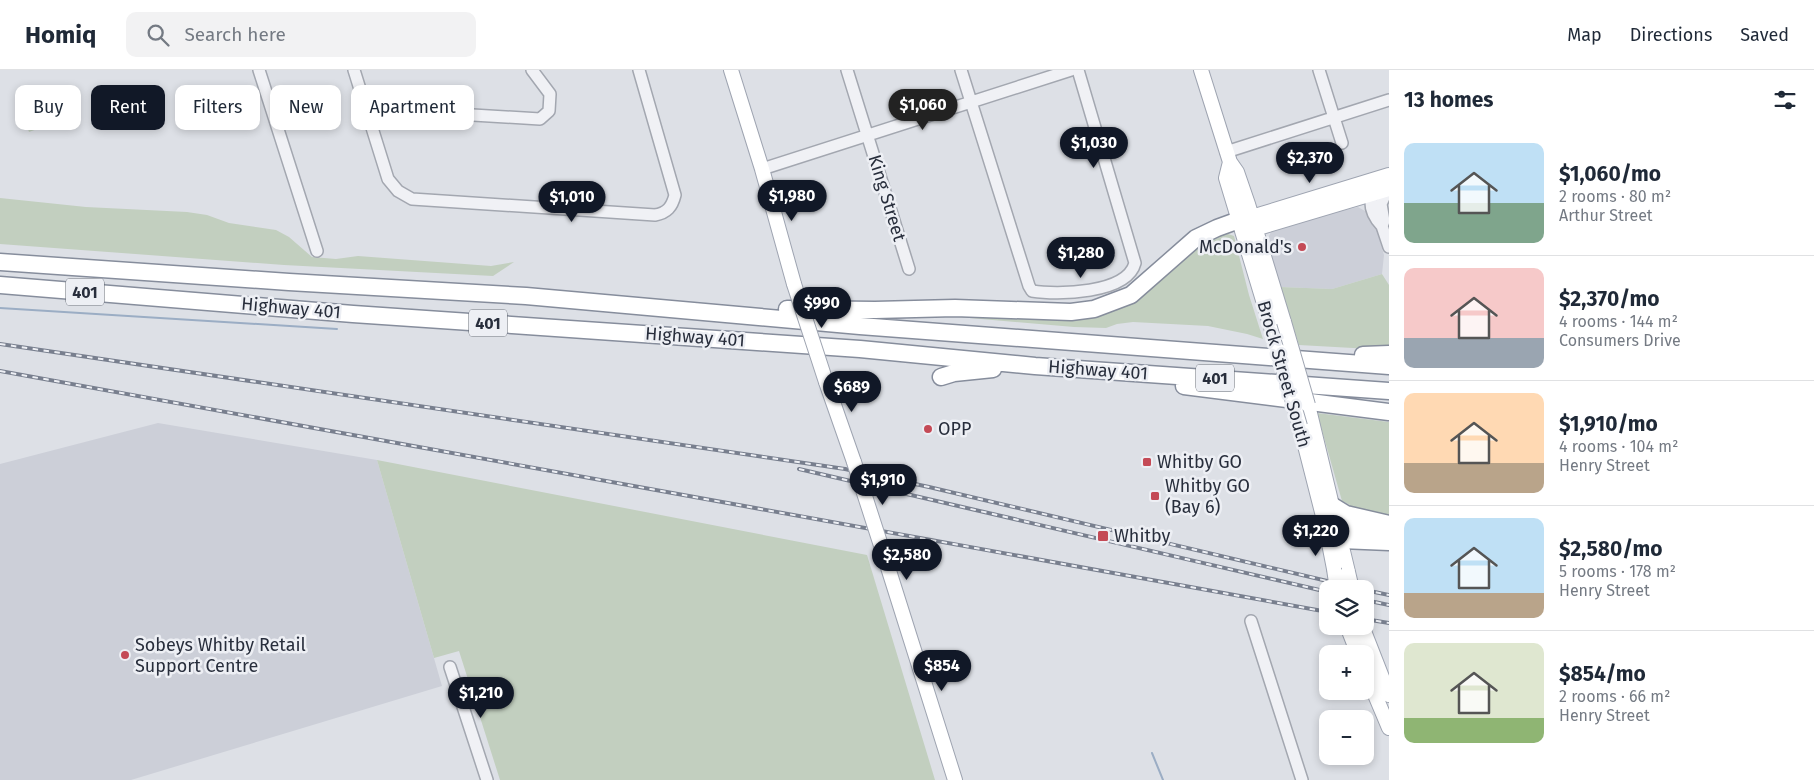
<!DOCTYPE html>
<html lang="en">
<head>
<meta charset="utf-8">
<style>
	body { margin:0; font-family:"Fira Sans",sans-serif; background:#f2f2f3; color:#1f2937; height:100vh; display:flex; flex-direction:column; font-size:19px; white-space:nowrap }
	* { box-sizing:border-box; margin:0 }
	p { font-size:16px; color:#747a83 }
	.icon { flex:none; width:28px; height:28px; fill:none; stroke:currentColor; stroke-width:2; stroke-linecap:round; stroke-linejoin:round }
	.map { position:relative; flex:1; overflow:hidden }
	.details { display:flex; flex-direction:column; background:#fff; width:425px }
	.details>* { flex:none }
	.guide { position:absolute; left:15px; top:15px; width:475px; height:45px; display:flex; gap:10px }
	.fabs { position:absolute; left:1319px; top:510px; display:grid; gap:10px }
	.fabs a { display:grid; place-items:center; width:55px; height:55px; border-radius:10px; background:#fff; box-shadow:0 2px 8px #0003; font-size:25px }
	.price { position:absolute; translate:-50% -42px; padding:0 11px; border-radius:18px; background:#111827; color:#fff; font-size:16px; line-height:32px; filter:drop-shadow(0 1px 2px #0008) }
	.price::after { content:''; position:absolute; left:50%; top:30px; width:15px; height:11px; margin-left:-8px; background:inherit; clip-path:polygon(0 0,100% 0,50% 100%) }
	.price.current { background:#222; color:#fff }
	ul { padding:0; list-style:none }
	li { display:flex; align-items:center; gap:15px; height:125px; padding:0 15px }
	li+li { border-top:1px solid #e0e1e3 }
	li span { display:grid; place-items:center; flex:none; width:140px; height:100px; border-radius:10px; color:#555 }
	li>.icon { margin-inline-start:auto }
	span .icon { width:60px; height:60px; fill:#fffc; stroke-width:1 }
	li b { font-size:21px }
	h2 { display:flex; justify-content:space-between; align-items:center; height:60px; padding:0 15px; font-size:21px }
	.chip { padding:0 18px; border-radius:10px; background:#fff; box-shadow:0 2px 8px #0003; font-size:18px; line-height:45px }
	.chip.current { background:#111827; color:#fff }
	header { display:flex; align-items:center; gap:30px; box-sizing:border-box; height:70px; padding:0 25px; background:#fff; border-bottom:1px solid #e0e1e3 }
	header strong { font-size:24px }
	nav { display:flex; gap:28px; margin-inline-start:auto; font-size:18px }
	.search { width:350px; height:45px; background:#f2f2f3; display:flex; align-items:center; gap:12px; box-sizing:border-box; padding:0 18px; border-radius:10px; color:#747a83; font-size:19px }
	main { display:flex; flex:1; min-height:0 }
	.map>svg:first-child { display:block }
	.built { fill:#cccfd8 }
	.green { fill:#c2cfbf }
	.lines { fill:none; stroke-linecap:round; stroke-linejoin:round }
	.stream { stroke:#9badc4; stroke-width:2 }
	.minor-casing { stroke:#a3a7b0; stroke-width:14 }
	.major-casing { stroke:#9ea4b1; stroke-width:16 }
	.highway-casing { stroke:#868d9c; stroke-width:19 }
	.minor { stroke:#f0f1f5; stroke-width:11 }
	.major { stroke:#fff; stroke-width:14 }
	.highway { stroke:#fff; stroke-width:16 }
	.rail-casing { stroke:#787f8e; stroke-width:4 }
	.rail { stroke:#edeff4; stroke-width:2; stroke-dasharray:5.5; stroke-linecap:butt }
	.major-bridge-casing { stroke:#9ea4b1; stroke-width:16; stroke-linecap:butt }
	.major-bridge { stroke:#fff; stroke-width:14 }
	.poi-dot { fill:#c44a56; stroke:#edeff4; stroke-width:2 }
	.labels { text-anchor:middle; stroke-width:5; stroke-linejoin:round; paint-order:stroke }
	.shield { fill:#edeff4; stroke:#636873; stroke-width:1 }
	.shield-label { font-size:16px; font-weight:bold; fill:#282e3c }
	.street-label { font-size:18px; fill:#282e3c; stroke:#edeff4 }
	.poi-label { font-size:18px; fill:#282e3c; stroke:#edeff4; text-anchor:start }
</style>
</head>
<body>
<header>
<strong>Homiq</strong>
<div class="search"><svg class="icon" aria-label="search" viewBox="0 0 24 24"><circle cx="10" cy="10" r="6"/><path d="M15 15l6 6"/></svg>Search here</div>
<nav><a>Map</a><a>Directions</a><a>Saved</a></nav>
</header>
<main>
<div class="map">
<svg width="1389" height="710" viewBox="0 0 1389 710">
	<rect width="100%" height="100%" fill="#dde0e6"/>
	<path class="built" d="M1358,137L1370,144L1376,158L1384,185L1382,204L1332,219L1280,217L1267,173L1269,166L1272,160L1294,152Z
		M158,353L377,390L442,616L131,710H0V394Z"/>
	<path class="green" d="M41,35L48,55L29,62L22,42Z
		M0,128L86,137L187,142L207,145L229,153L276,160L289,167L312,187L336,189L358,186L491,196L514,192L493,206L284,195L0,174Z
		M1228,164L1234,166L1249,225L1263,269L1247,264L1208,256L1133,252L1117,254L1106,258L1074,257L924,244L1090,247L1121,237C1146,217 1198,168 1228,164Z
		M1382,204L1389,215V280L1299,275L1280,217L1332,219Z
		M1317,343L1389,352V446L1349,439L1350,435L1342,431Z
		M377,390L867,485L935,710H500L459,581L434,588Z"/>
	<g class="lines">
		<path class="stream" d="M0,238L337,259
			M1152,683L1163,710"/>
		<g class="minor-casing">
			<path id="minor" d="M259,0L317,181
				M354,0L388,109L398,121L412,129L655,145C667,143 672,137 675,125L639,0
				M847,0L909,199
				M961,0L1029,216L1032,221C1057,225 1127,224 1135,193L1078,0
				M1319,0L1342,73
				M370,50L407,41L540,49L549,41L550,24L532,0
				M1226,82L1389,30
				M762,99L1071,0
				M1374,117C1368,132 1371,145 1382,156
				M1388,119L1381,134L1384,151L1382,156L1389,177
				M1251,551L1302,710
				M450,597L487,710"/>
		</g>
		<g class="major-casing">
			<path id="major" d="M731,0L762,99L794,214
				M1201,0L1230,92L1237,102L1248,134L1284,252
				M1230,92L1226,108L1278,280
				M1245,149L1389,105
				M1248,161L1389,119
				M826,312L854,392
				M1308,335L1348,502
				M1300,356L1326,458L1334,499
				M885,488L955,710
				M1347,556L1358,584
				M1362,556L1389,625
				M1365,601L1389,658"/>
		</g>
		<g class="highway-casing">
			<path id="highway" d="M0,192L289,212L526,226L860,256L1389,296
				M0,215L353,244L860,279L1035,296L1389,321
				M787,239L875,240L955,238L1071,242L1094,239L1131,225L1196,168L1217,158L1239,150
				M1363,285L1389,284
				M941,307L954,303L993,299
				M1184,316L1389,342
				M1333,436L1346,444L1389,454
				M1339,459L1384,460
				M1341,470L1389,472"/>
		</g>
		<use href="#minor" class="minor"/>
		<use href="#major" class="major"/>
		<use href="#highway" class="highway"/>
		<g class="rail-casing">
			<path id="rail" d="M0,274L845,399L929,417L1361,519
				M0,301L1328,542
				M799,399L1328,522
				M1365,520L1389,525
				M1365,530L1389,535
				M1365,549L1389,553"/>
		</g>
		<use href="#rail" class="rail"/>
		<g class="major-bridge-casing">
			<path id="major-bridge" d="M794,214L826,312
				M1284,252L1308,335
				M1278,280L1300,356
				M854,392L885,488
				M1334,499L1337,519
				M1348,502L1352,519"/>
		</g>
		<use href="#major-bridge" class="major-bridge"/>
	</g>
	<g class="poi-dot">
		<circle cx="1302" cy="177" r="5"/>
		<circle cx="928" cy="359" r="5"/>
		<rect x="1142" y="387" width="10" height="10" rx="2.5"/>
		<rect x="1150" y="421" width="10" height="10" rx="2.5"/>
		<rect x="1097" y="460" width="12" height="12" rx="2.5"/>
		<circle cx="125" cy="585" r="5"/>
	</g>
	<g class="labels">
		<g class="shield">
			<rect x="66" y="208.5" width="38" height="27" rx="4"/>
			<rect x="469" y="239.5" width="38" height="27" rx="4"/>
			<rect x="1196" y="294.5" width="38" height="27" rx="4"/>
		</g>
		<g class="shield-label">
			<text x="85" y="228">401</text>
			<text x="488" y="259">401</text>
			<text x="1215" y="314">401</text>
		</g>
		<g class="street-label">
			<text transform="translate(887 128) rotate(73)" y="6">King Street</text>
			<text transform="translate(291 238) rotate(5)" y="6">Highway 401</text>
			<text transform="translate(695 267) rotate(4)" y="6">Highway 401</text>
			<text transform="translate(1098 300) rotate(4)" y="6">Highway 401</text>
			<text transform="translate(1284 304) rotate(74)" y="6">Brock Street South</text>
		</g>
		<g class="poi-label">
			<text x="1292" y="183" text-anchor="end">McDonald's</text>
			<text x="938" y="365">OPP</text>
			<text x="1157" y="398">Whitby GO</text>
			<text x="1165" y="422">Whitby GO<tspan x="1165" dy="21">(Bay 6)</tspan></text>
			<text x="1114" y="472">Whitby</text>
			<text x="135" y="581">Sobeys Whitby Retail<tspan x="135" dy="21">Support Centre</tspan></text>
		</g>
	</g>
</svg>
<div class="fabs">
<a><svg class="icon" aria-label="layers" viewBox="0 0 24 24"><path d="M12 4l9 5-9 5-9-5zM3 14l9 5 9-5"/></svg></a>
<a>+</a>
<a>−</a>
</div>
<b class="price current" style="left:923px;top:61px">$1,060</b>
<b class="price" style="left:1094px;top:99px">$1,030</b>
<b class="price" style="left:1310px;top:114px">$2,370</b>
<b class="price" style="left:792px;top:152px">$1,980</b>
<b class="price" style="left:572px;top:153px">$1,010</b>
<b class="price" style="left:1081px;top:209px">$1,280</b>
<b class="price" style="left:822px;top:259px">$990</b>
<b class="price" style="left:852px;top:343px">$689</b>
<b class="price" style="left:883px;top:436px">$1,910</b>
<b class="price" style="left:1316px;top:487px">$1,220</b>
<b class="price" style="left:907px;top:511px">$2,580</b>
<b class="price" style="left:942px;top:622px">$854</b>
<b class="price" style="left:481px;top:649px">$1,210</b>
<div class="guide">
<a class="chip">Buy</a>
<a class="chip current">Rent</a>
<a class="chip">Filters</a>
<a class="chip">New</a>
<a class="chip">Apartment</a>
</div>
</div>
<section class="details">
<h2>13 homes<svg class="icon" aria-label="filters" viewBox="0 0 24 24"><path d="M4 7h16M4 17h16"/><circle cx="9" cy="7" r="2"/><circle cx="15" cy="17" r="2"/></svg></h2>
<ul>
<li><span style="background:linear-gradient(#bfe0f5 60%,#7fa58c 0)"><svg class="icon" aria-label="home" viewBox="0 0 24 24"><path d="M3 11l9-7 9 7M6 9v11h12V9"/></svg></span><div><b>$1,060/mo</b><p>2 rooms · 80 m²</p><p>Arthur Street</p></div></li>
<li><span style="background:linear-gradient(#f6c9c9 70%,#9aa5b1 0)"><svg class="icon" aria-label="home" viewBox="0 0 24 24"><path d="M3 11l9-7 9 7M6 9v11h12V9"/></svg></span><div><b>$2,370/mo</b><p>4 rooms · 144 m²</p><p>Consumers Drive</p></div></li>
<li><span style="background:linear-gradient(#ffd9b3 70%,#b9a48a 0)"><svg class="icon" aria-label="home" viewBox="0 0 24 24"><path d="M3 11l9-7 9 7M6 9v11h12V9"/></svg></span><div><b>$1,910/mo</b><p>4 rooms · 104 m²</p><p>Henry Street</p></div></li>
<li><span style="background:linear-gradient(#bfe0f5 75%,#b9a48a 0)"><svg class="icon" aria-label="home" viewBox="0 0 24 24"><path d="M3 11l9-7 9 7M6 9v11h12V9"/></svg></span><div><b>$2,580/mo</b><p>5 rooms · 178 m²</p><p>Henry Street</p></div></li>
<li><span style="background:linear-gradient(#dfe7d0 75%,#8fb573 0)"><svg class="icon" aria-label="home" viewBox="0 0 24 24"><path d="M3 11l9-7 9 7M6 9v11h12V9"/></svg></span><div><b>$854/mo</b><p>2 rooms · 66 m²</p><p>Henry Street</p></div></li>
</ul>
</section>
</main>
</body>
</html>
